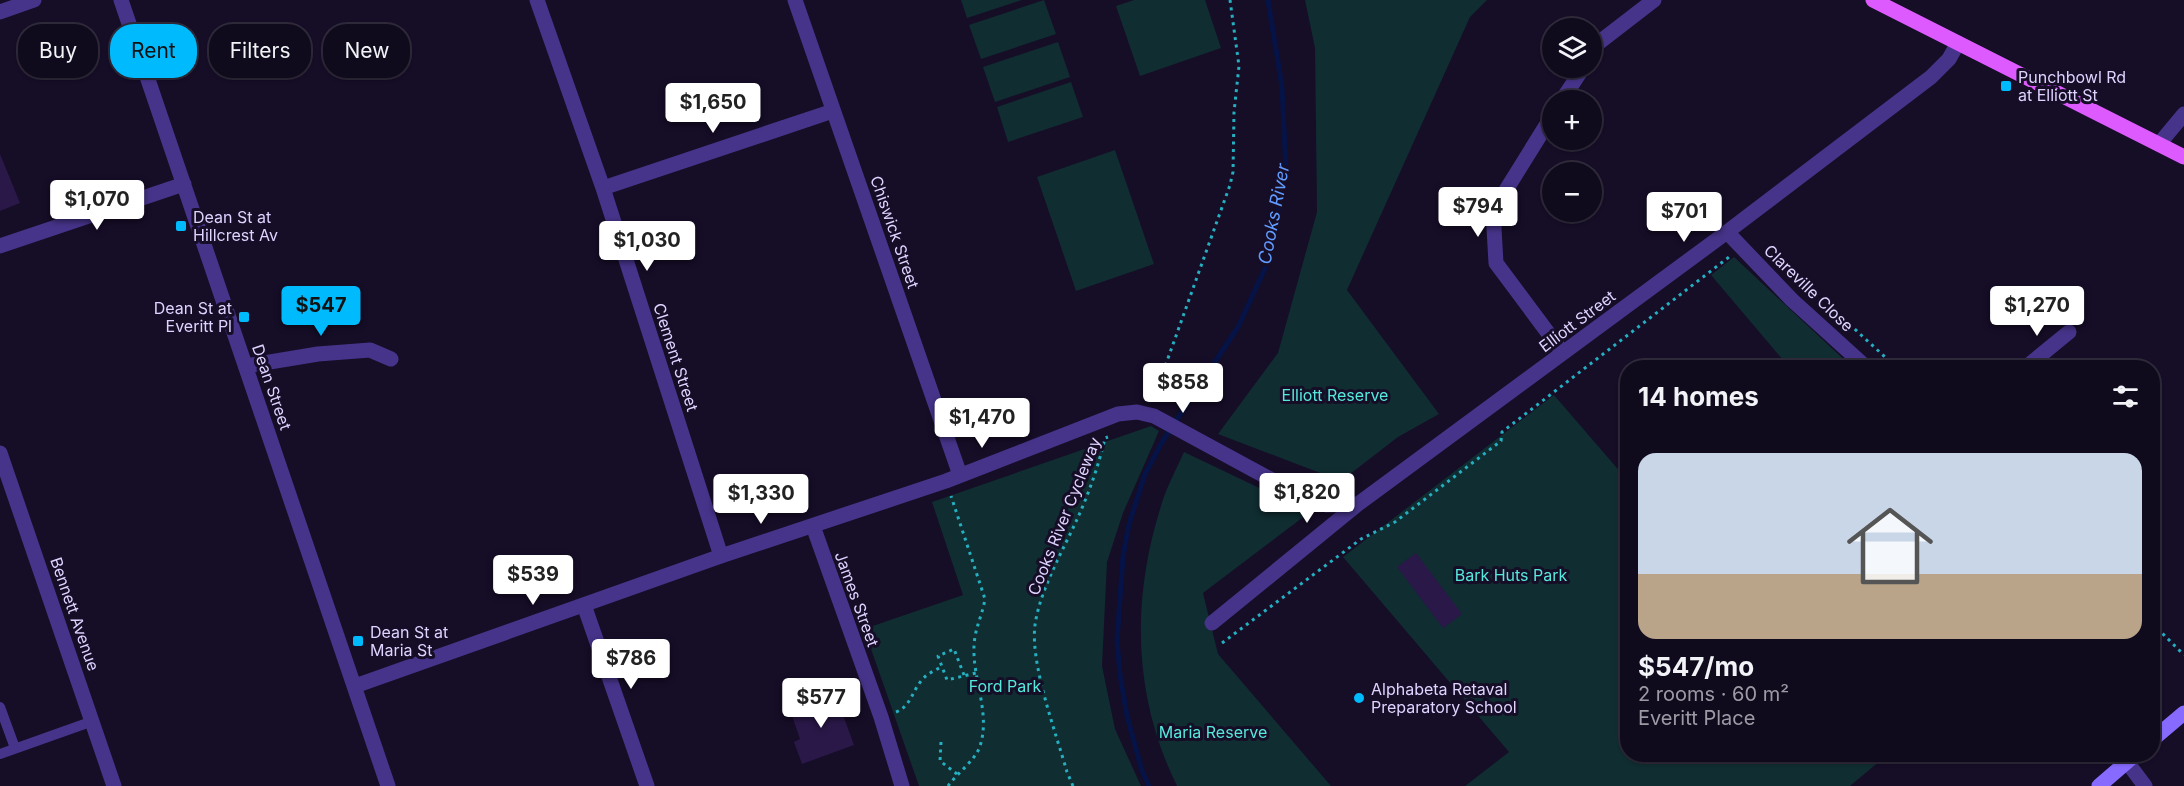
<!DOCTYPE html>
<html lang="en">
<head>
<meta charset="utf-8">
<style>
	body { margin:0; font-family:Inter,sans-serif; background:#1e182a; color:#f1f3f6; height:100vh; display:flex; flex-direction:column; font-size:22px; white-space:nowrap }
	* { box-sizing:border-box; margin:0 }
	p { font-size:20px; color:#9c9aa4 }
	.icon { flex:none; width:33px; height:33px; fill:none; stroke:currentColor; stroke-width:2; stroke-linecap:round; stroke-linejoin:round }
	.map { position:relative; flex:1; overflow:hidden }
	.drawer { position:absolute; left:1620px; top:360px; width:540px; height:402px; display:flex; flex-direction:column; background:#100a1d; border-radius:24px; box-shadow:0 2px 4px #0004,0 0 0 2px #302b3b }
	.drawer>* { flex:none }
	.top-card { position:absolute; left:18px; top:24px; width:570px; height:54px; display:flex; gap:12px }
	.fabs { position:absolute; left:1542px; top:18px; display:grid; gap:12px }
	.fabs a { display:grid; place-items:center; width:60px; height:60px; border-radius:50%; background:#100a1d; box-shadow:0 2px 4px #0004,0 0 0 2px #302b3b; font-size:30px }
	.price { position:absolute; translate:-50% -51px; padding:0 14px; border-radius:6px; background:#fff; color:#222; font-size:20px; line-height:39px; filter:drop-shadow(0 2px 3px #0008) }
	.price::after { content:''; position:absolute; left:50%; top:36px; width:18px; height:14px; margin-left:-9px; background:inherit; clip-path:polygon(0 0,100% 0,50% 100%) }
	.price.on { background:#00bafe; color:#111 }
	ul { padding:0; list-style:none }
	li { display:grid; align-content:center; gap:12px; height:318px; padding:0 18px }
	li span { display:grid; place-items:center; height:186px; border-radius:18px; color:#555 }
	li>.icon { margin-inline-start:auto }
	span .icon { width:108px; height:108px; fill:#fffc; stroke-width:1 }
	li b { font-size:26px }
	h2 { display:flex; justify-content:space-between; align-items:center; height:72px; padding:0 18px; font-size:26px }
	.tag { padding:0 21px; border-radius:24px; background:#100a1d; box-shadow:0 2px 4px #0004,0 0 0 2px #302b3b; font-size:21px; line-height:54px }
	.tag.on { background:#00bafe; color:#111 }
	.map>svg:first-child { display:block }
	.green { fill:#102d31 }
	.lines { fill:none; stroke-linecap:round; stroke-linejoin:round }
	.stream { stroke:#061347; stroke-width:5 }
	.building { fill:#2a1849 }
	.path { stroke:#25b0c1; stroke-width:3; stroke-dasharray:3 4.5; stroke-linecap:butt }
	.lane { stroke:#46348a; stroke-width:10 }
	.street { stroke:#46348a; stroke-width:15 }
	.secondary { stroke:#876aff; stroke-width:15 }
	.primary { stroke:#dd5aff; stroke-width:15 }
	.poi-dot { fill:#00bafe; stroke:#160d27; stroke-width:2 }
	.labels { text-anchor:middle; stroke-width:6; stroke-linejoin:round; paint-order:stroke }
	.poi-label { font-size:16px; fill:#dfd3ff; stroke:#160d27; text-anchor:start }
	.street-label { font-size:16px; fill:#dfd3ff; stroke:#160d27 }
	.park-label { font-size:16px; fill:#55e9dd; stroke:#160d27 }
	.water-label { font-size:18px; font-style:italic; fill:#619bff; stroke:#160d27 }
</style>
</head>
<body>
<div class="map">
<svg width="2184" height="786" viewBox="0 0 2184 786">
	<rect width="100%" height="100%" fill="#160d27"/>
	<path class="green" d="M961,0H1022L967,18Z
		M1044,0L1056,34L981,59L969,25Z
		M1134,0H1205L1221,48L1140,76L1116,6Z
		M1305,0H1487L1470,17L1347,290L1439,414L1398,437L1341,481L1218,434L1278,353L1317,212L1315,48Z
		M1058,42L1070,77L995,102L983,67Z
		M1071,82L1083,117L1008,142L997,107Z
		M1115,150L1154,264L1076,291L1037,177Z
		M1734,257L1852,367H1789L1711,275Z
		M1554,395L1623,475L1627,472L1628,754L1887,755L1850,786H1465L1509,752L1343,557Z
		M1151,426L1159,431L1123,513L1107,562L1102,666L1115,729L1141,786H919L864,629L963,595L932,502Z
		M1184,452L1310,512L1203,593L1218,654L1331,786H1177C1133,697 1131,600 1161,506C1166,488 1176,470 1184,452Z"/>
	<g class="lines">
		<path class="stream" d="M1149,786L1142,771L1127,716L1120,675L1117,641L1123,556L1129,524L1145,474L1162,442L1238,327L1268,262L1286,172L1282,87L1268,0"/>
	</g>
	<path class="building" d="M0,154L20,203L0,211Z
		M1416,553L1462,614L1443,628L1397,567Z
		M835,693L854,745L802,764L794,742L800,739L790,710Z"/>
	<g class="lines">
		<path class="path" d="M1772,253L1897,368
			M1151,400L1157,389L1230,185L1233,172L1234,112L1239,66L1230,0
			M2152,623L2184,655
			M1222,643L1361,539L1395,522L1501,441L1502,432L1729,257
			M964,675L954,649L938,656L947,680L976,673
			M896,712C910,707 912,692 921,681C926,674 934,671 941,667
			M941,742L940,761L957,774
			M948,786C957,773 975,761 980,746C990,716 975,684 974,654C973,630 981,621 985,599L951,496
			M1073,786L1067,772C1056,733 1030,664 1035,625C1040,589 1064,549 1079,515C1090,490 1099,464 1105,438L1108,437"/>
		<path class="lane" d="M0,707L15,748
			M0,754L93,721"/>
		<path class="street" d="M121,0L388,786
			M537,0L603,188L721,556
			M795,0L960,475
			M0,12L34,0
			M1592,53L1597,44L1654,0
			M1562,100L1583,68
			M1552,116L1493,211L1496,263L1563,353
			M2159,144L2184,114
			M603,188L833,111
			M1727,232L1792,300L1867,368
			M0,246L184,184
			M246,366L318,354L370,350L391,359
			M2025,368L2069,332
			M0,453L114,786
			M813,526L881,717L902,786
			M584,605L647,786
			M1212,623L1358,504L1727,232L1931,77L1949,59L1958,43
			M355,686L721,556L946,481L1118,414L1137,412L1154,416L1285,487L1327,505L1358,504
			M2127,762L2145,786"/>
		<path class="secondary" d="M2152,740L2184,713
			M2099,786L2136,754"/>
		<path class="primary" d="M1873,0L2184,157"/>
	</g>
	<g class="poi-dot">
		<rect x="2000" y="80" width="12" height="12" rx="3"/>
		<rect x="175" y="220" width="12" height="12" rx="3"/>
		<rect x="238" y="311" width="12" height="12" rx="3"/>
		<rect x="352" y="635" width="12" height="12" rx="3"/>
		<circle cx="1359" cy="698" r="6"/>
	</g>
	<g class="labels">
		<g class="poi-label">
			<text x="2018" y="83">Punchbowl Rd<tspan x="2018" dy="18">at Elliott St</tspan></text>
			<text x="193" y="223">Dean St at<tspan x="193" dy="18">Hillcrest Av</tspan></text>
			<text x="232" y="314" text-anchor="end">Dean St at<tspan x="232" dy="18">Everitt Pl</tspan></text>
			<text x="370" y="638">Dean St at<tspan x="370" dy="18">Maria St</tspan></text>
			<text x="1371" y="695">Alphabeta Retaval<tspan x="1371" dy="18">Preparatory School</tspan></text>
		</g>
		<g class="street-label">
			<text transform="translate(895 232) rotate(71)" y="6">Chiswick Street</text>
			<text transform="translate(1809 288) rotate(44)" y="6">Clareville Close</text>
			<text transform="translate(1577 321) rotate(-37)" y="6">Elliott Street</text>
			<text transform="translate(676 357) rotate(72)" y="6">Clement Street</text>
			<text transform="translate(272 387) rotate(71)" y="6">Dean Street</text>
			<text transform="translate(1064 516) rotate(-68)" y="6">Cooks River Cycleway</text>
			<text transform="translate(857 599) rotate(70)" y="6">James Street</text>
			<text transform="translate(75 614) rotate(71)" y="6">Bennett Avenue</text>
		</g>
		<g class="park-label">
			<text x="1335" y="401">Elliott Reserve</text>
			<text x="1511" y="581">Bark Huts Park</text>
			<text x="1005" y="692">Ford Park</text>
			<text x="1213" y="738">Maria Reserve</text>
		</g>
		<g class="water-label">
			<text transform="translate(1274 214) rotate(-79)" y="6">Cooks River</text>
		</g>
	</g>
</svg>
<div class="fabs">
<a><svg class="icon" aria-label="layers" viewBox="0 0 24 24"><path d="M12 4l9 5-9 5-9-5zM3 14l9 5 9-5"/></svg></a>
<a>+</a>
<a>−</a>
</div>
<b class="price" style="left:713px;top:134px">$1,650</b>
<b class="price" style="left:97px;top:231px">$1,070</b>
<b class="price" style="left:1478px;top:238px">$794</b>
<b class="price" style="left:1684px;top:243px">$701</b>
<b class="price" style="left:647px;top:272px">$1,030</b>
<b class="price on" style="left:321px;top:337px">$547</b>
<b class="price" style="left:2037px;top:337px">$1,270</b>
<b class="price" style="left:1183px;top:414px">$858</b>
<b class="price" style="left:982px;top:449px">$1,470</b>
<b class="price" style="left:1307px;top:524px">$1,820</b>
<b class="price" style="left:761px;top:525px">$1,330</b>
<b class="price" style="left:533px;top:606px">$539</b>
<b class="price" style="left:631px;top:690px">$786</b>
<b class="price" style="left:821px;top:729px">$577</b>
<div class="top-card">
<a class="tag">Buy</a>
<a class="tag on">Rent</a>
<a class="tag">Filters</a>
<a class="tag">New</a>
</div>
<section class="drawer">
<h2>14 homes<svg class="icon" aria-label="filters" viewBox="0 0 24 24"><path d="M4 7h16M4 17h16"/><circle cx="9" cy="7" r="2"/><circle cx="15" cy="17" r="2"/></svg></h2>
<ul>
<li><span style="background:linear-gradient(#c9d6e8 65%,#b9a48a 0)"><svg class="icon" aria-label="home" viewBox="0 0 24 24"><path d="M3 11l9-7 9 7M6 9v11h12V9"/></svg></span><div><b>$547/mo</b><p>2 rooms · 60 m²</p><p>Everitt Place</p></div></li>
</ul>
</section>
</div>
</body>
</html>
